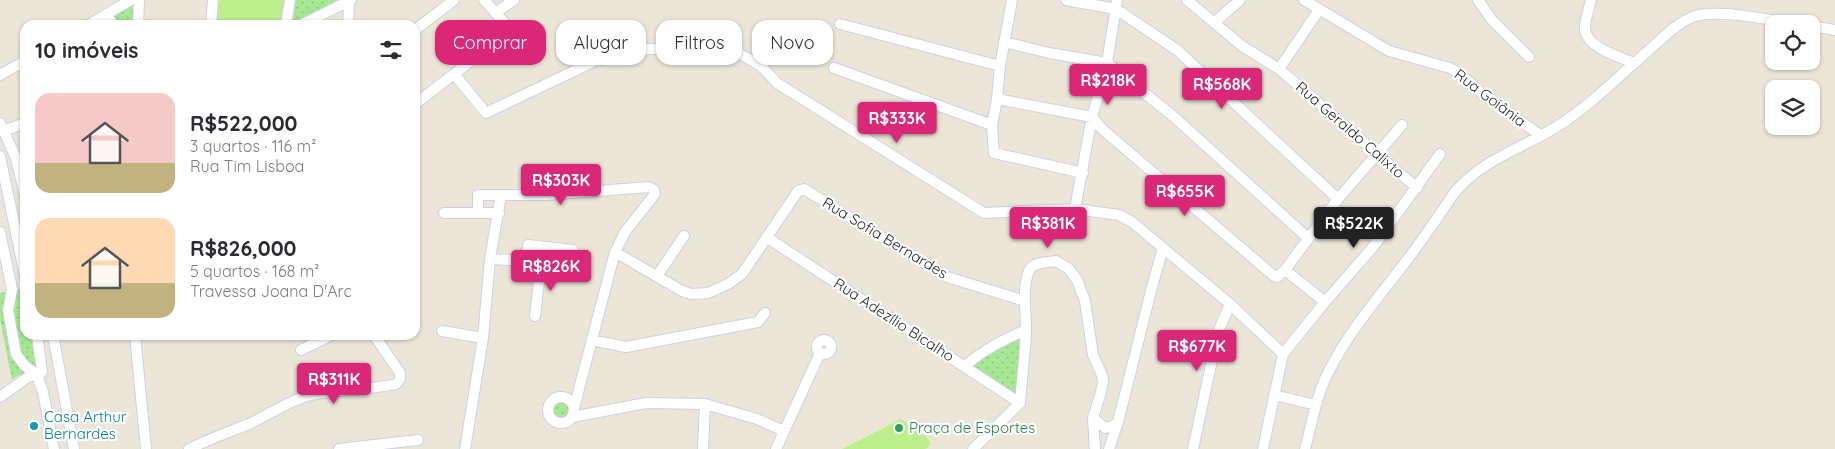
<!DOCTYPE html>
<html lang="pt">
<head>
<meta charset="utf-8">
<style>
	body { margin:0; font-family:Quicksand,sans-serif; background:#f2f2f3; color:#2b2b33; height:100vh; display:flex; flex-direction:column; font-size:19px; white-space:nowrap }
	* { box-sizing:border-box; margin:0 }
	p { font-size:16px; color:#7c7c81 }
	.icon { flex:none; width:28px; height:28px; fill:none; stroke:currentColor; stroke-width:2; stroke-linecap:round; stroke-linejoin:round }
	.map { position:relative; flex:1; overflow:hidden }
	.details { position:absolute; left:20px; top:20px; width:400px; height:320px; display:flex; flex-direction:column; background:#fff; border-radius:15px; box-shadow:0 1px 4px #0004 }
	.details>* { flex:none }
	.top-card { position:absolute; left:435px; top:20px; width:475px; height:45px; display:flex; gap:10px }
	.buttons { position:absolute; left:1765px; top:15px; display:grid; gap:10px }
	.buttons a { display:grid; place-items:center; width:55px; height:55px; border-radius:10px; background:#fff; box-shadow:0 1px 4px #0004; font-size:25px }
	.price { position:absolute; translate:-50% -42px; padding:0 11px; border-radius:5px; background:#db2777; color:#fff; font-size:16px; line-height:32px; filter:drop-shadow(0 1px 2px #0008) }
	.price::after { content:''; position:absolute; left:50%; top:30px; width:15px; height:11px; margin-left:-8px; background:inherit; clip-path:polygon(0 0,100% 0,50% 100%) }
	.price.selected { background:#222; color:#fff }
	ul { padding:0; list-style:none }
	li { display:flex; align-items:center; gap:15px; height:125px; padding:0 15px }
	li span { display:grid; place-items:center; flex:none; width:140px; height:100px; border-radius:15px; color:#555 }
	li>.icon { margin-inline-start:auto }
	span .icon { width:60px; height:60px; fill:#fffc; stroke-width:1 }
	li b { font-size:21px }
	h2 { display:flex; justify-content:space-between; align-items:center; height:60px; padding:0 15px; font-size:21px }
	.tag { padding:0 18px; border-radius:15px; background:#fff; box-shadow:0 1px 4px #0004; font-size:18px; line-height:45px }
	.tag.selected { background:#db2777; color:#fff }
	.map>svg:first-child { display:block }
	.green { fill:url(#green-dots) }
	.pitch { fill:#bcef8c }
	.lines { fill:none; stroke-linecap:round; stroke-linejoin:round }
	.minor-casing { stroke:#ced0e3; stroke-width:12 }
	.minor { stroke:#fff; stroke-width:10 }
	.culture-dot { fill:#0f9aa8; stroke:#fff; stroke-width:2 }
	.leisure-dot { fill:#2e9e5b; stroke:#fff; stroke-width:2 }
	.labels { text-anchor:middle; stroke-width:4.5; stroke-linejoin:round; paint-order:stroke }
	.street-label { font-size:15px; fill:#292929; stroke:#fff }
	.culture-label { font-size:15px; fill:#0d838f; stroke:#fff; text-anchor:start }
	.leisure-label { font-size:15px; fill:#27864d; stroke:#fff; text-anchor:start }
</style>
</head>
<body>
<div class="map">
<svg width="1835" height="449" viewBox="0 0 1835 449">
	<defs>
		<pattern id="green-dots" width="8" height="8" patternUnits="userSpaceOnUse" patternTransform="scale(1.25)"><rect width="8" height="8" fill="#a6e791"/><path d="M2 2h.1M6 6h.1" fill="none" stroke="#8fc67d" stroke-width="1.8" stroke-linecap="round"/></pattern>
	</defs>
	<rect width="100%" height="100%" fill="#ece6d9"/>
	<path class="green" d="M290,0H337L292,25H287Z
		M130,4L135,6L134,25H117L111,17Z
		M25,288V335H36L42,367L17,376L12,380L0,319V293Z
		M1020,335L1017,395L970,367L979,359Z
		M551 409a10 10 0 1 1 20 0a10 10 0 1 1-20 0Z"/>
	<path class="pitch" d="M216,0H290L287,25H214Z
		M901,419L928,438L931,443L926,449H842Z"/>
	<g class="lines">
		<g class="minor-casing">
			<path id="minor" d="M1012,0L1000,66L997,99L992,125L994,153L1083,173
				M1066,0L1116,9L1177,50L1338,199
				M1187,0L1242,46L1279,69L1300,87L1417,188
				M1304,0L1389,51L1450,68L1460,74L1484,95L1540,135
				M1478,0L1492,20L1529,57
				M1591,0C1589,9 1585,19 1585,27C1584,47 1620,57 1634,63
				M495,13L514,0
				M106,14L113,25
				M1214,23L1240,0
				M840,24L1000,66
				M88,25L131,0
				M138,25L139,0
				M211,25L213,0
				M286,25L290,0
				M301,25L351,0
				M348,25L349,2
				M1811,26L1835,30
				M415,30L454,0
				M1004,42L1049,53L1107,63L1173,116L1308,238
				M834,68L992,125
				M1279,69L1319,10
				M454,74L486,113L595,61L648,49L701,47L740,54L761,66L777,83L984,213L1075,209L1119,215L1132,222L1230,304L1283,354
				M0,75L25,61
				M997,99L1092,117L1102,129L1274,276L1277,277L1285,270L1338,199L1402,125
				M415,104L511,30L484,0
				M0,123L16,158L25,196
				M3,131L25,123
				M0,156L25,276
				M1075,209L1092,117L1107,63L1117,0
				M478,211V195H547L649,187L654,190L655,194L625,232L615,252L574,408
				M444,213H499
				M0,232L12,289L8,310L16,354L24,365L37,375
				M766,237L1020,403
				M615,252L682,291L691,294L708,293L728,284L742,274L798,191L804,189L947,277L1025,301
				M490,259L527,261L541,264L535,316
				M527,261L528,245L573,250
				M1285,270L1325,302
				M657,276L684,236
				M442,331L483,338
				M53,335L74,449
				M135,335L146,449
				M817 347a7 7 0 1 1 14 0a7 7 0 1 1-14 0Z
				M592,340L626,347L758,322L765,313
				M301,350L332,335
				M965,366C983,350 1003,340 1026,330
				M37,375L43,392L54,449
				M1274,395L1316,405
				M0,397L28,377L40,374L42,371L37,335
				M548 410a13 13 0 1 1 26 0a13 13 0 1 1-26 0Z
				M572,417L646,403L705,404L757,419L784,431
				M1093,418L1105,428L1113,426L1118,422
				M189,449C209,439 229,432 249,424C271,414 292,398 316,394C343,389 370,390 396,384L400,379V373L374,335
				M339,449L418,440
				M465,449L483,338L490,259L501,195
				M703,449L705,404
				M776,449L820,353
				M973,449L1020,403C1022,378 1025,354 1026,329C1026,313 1022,286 1029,271C1033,262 1047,262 1056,261L1069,269L1077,280L1085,301L1093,355L1102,375L1103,382L1101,392L1093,418L1095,449
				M1109,449L1118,422L1152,287L1163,248
				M1193,449L1218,332L1230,304
				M1263,449L1283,354L1325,302L1373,247L1440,154
				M1305,449C1312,423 1316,396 1328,373C1348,332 1379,297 1407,260C1424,238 1439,215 1455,192C1483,159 1521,149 1556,127C1589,107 1620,75 1649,50C1664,37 1679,20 1699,15C1723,10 1771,20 1796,24"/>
		</g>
		<use href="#minor" class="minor"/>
	</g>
	<circle class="culture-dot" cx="34" cy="426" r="5"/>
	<circle class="leisure-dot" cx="899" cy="428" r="5"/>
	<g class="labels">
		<g class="street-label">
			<text transform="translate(1490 98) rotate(37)" y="5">Rua Goiânia</text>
			<text transform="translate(1350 130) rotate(41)" y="5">Rua Geraldo Calixto</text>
			<text transform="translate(885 238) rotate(31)" y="5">Rua Sofia Bernardes</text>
			<text transform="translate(894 320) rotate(33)" y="5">Rua Adezílio Bicalho</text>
		</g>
		<g class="culture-label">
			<text x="44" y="422">Casa Arthur<tspan x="44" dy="17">Bernardes</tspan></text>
		</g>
		<g class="leisure-label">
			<text x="909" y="433">Praça de Esportes</text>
		</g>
	</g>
</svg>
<div class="buttons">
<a><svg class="icon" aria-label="locate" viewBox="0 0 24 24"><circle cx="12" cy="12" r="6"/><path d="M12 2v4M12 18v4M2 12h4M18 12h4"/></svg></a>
<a><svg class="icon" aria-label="layers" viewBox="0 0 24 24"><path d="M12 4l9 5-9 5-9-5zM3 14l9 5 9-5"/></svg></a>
</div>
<b class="price" style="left:1108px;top:106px">R$218K</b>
<b class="price" style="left:1222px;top:110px">R$568K</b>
<b class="price" style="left:897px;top:144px">R$333K</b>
<b class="price" style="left:561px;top:206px">R$303K</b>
<b class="price" style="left:1185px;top:217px">R$655K</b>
<b class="price" style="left:1048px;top:249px">R$381K</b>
<b class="price selected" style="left:1354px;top:249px">R$522K</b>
<b class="price" style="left:551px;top:292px">R$826K</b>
<b class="price" style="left:1197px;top:372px">R$677K</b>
<b class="price" style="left:334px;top:405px">R$311K</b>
<div class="top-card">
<a class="tag selected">Comprar</a>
<a class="tag">Alugar</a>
<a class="tag">Filtros</a>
<a class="tag">Novo</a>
</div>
<section class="details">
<h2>10 imóveis<svg class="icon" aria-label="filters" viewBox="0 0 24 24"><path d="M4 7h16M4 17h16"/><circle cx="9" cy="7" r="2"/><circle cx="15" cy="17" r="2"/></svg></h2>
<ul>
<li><span style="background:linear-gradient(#f6c9c9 70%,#c2b280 0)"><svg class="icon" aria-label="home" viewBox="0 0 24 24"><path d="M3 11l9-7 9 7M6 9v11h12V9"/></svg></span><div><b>R$522,000</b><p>3 quartos · 116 m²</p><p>Rua Tim Lisboa</p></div></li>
<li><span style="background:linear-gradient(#ffd9b3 65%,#c2b280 0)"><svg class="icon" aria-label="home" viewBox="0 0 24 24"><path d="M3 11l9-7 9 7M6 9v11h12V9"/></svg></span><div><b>R$826,000</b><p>5 quartos · 168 m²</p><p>Travessa Joana D'Arc</p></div></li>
</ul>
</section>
</div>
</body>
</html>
